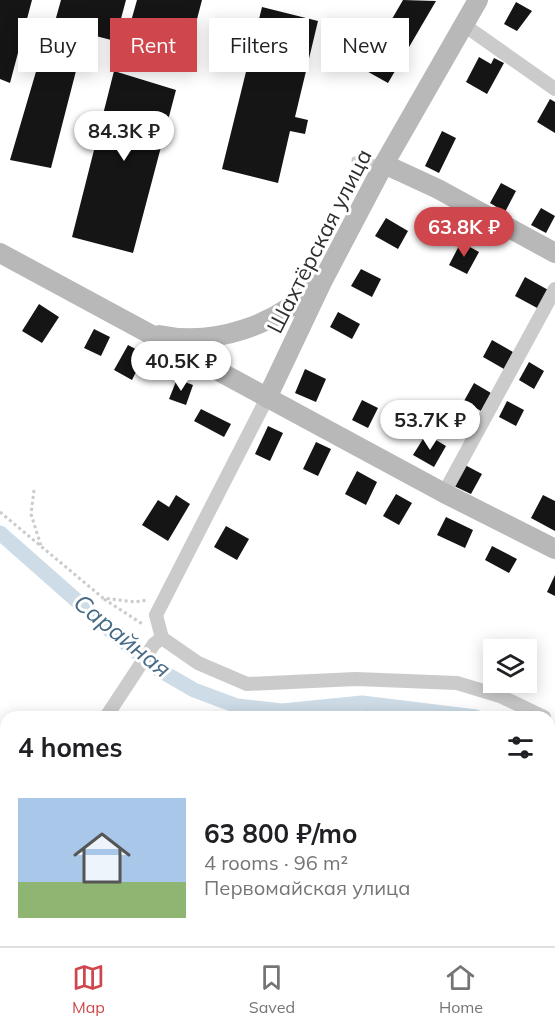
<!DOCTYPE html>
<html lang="en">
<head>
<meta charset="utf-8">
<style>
	body { margin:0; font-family:Mulish,sans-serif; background:#f2f2f2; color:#202124; height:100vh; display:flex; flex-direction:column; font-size:22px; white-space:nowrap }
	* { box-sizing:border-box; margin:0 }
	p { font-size:20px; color:#757577 }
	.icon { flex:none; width:33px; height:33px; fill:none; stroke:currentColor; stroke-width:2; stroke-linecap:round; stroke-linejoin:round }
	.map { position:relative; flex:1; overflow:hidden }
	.panel { position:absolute; left:0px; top:711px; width:555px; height:236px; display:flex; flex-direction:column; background:#fff; border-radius:18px 18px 0 0; box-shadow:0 3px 15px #0003 }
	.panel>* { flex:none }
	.banner { position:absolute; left:18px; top:18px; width:519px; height:54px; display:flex; gap:12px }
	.controls { position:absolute; left:483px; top:639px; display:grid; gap:12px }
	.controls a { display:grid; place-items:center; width:54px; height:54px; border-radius:0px; background:#fff; box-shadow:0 3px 15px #0003; font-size:30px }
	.price { position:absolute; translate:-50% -51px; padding:0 14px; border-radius:21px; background:#fff; color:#222; font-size:20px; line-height:39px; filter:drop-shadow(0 2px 3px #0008) }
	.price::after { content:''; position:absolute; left:50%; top:36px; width:18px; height:14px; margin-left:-9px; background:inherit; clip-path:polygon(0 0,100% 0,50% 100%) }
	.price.on { background:#cf474c; color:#fff }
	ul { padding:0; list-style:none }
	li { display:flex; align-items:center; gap:18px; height:150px; padding:0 18px }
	li span { display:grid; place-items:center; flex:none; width:168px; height:120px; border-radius:0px; color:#555 }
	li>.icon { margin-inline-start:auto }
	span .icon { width:72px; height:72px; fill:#fffc; stroke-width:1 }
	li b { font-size:26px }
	h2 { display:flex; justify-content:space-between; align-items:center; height:72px; padding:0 18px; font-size:26px }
	.chip { padding:0 21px; border-radius:0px; background:#fff; box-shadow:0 3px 15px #0003; font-size:21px; line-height:54px }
	.chip.on { background:#cf474c; color:#fff }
	.tabs { display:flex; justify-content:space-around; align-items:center; height:84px; border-top:2px solid #e0e0e0; background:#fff; font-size:16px; color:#757577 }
	.tabs a { display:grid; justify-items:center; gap:3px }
	.tabs .on { color:#cf474c }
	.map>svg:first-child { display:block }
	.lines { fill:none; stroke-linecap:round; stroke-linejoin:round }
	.canal { stroke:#cddce7; stroke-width:15 }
	.building { fill:#151515 }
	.path { stroke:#cbcbcb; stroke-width:3; stroke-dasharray:3 3; stroke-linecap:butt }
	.lane { stroke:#cbcbcb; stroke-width:7 }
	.street { stroke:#cbcbcb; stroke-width:14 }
	.secondary { stroke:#b8b8b8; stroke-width:20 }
	.labels { text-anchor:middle; stroke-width:6; stroke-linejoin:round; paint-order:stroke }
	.street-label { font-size:22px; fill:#2e2e2e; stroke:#fff }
	.water-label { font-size:24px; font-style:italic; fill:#476b86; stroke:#fff }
</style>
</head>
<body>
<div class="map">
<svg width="555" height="946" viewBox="0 0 555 946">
	<rect width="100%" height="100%" fill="#fff"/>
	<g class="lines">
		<path class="canal" d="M0,533L118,637L156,668L194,690L237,706L282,711L362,703L476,717
			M549,749L555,752"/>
	</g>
	<path class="building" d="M0,0H32L10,83L0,79Z
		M61,0H126L115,41L54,25Z
		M137,0H202L190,46L180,44L175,60L135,49L139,35L128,32Z
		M403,0L436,1L388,83L363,69Z
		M516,2L532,11L517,31L504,24Z
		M262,7L318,21L295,117L308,120L305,134L290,131L278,183L222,169Z
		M479,57L491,64L494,58L504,63L487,94L466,82Z
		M40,58L77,67L51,168L10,160Z
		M114,71L176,90L133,253L72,237Z
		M550,99L555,102V133L537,122Z
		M442,131L456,138L439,173L425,166Z
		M501,183L516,191L505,212L490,203Z
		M541,208L555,216L546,233L531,225Z
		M386,218L408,231L398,249L375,236Z
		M461,242L479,252L467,274L449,265Z
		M361,269L381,279L372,297L351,286Z
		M525,277L550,291L539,309L515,296Z
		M39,304L59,317L42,343L22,331Z
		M338,312L360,324L352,339L330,327Z
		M94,329L110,337L101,356L84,348Z
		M492,340L513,352L504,369L483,357Z
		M128,345L145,354L132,380L114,370Z
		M529,362L544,371L534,389L519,380Z
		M305,369L326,379L316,402L295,393Z
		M177,379L193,385L186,405L169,399Z
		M474,383L491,393L481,411L464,401Z
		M362,400L378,408L368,428L352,420Z
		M507,401L524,410L516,426L499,417Z
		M201,409L231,424L224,437L194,421Z
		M268,426L283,433L270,461L255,454Z
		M426,434L446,446L434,467L413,455Z
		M316,442L331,449L318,476L303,469Z
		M465,465L482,474L471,494L454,486Z
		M357,471L377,482L366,505L345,494Z
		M396,494L412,503L399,525L383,516Z
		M176,495L190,504L168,541L142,525L158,500L169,507Z
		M543,495L555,501V531L531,518Z
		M446,517L473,530L465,548L437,535Z
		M226,526L249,539L237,560L214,547Z
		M492,546L517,559L509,573L485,560Z
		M555,575V596L547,592Z
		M0,775L6,778L4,805L0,803Z"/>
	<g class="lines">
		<path class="path" d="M34,490L31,514L41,546
			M0,512L103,598L135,602L148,600
			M104,599L144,625"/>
		<path class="lane" d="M355,160L382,164
			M397,940L398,946"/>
		<path class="street" d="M464,25L555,89
			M444,493L555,289
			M162,638L198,663L247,684L356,679L457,683L500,696L544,717
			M162,638L156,615L267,398
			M106,717L154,644L162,638
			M0,750L6,753
			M0,888L6,878
			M549,920L555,919
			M343,940L352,946
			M440,946L463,940"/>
		<path class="secondary" d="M384,164L438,189L555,253
			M0,253L444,493L555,549
			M159,335C214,347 276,325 316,286
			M267,398L323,280L384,164L478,0"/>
	</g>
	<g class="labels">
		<g class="street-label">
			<text transform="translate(319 241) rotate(-63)" y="8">Шахтёрская улица</text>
		</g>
		<g class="water-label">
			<text transform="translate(122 636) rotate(39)" y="8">Сарайная</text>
		</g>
	</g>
</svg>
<div class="controls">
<a><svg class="icon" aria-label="layers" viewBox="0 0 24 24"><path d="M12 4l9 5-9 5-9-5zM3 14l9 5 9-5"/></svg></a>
</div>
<b class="price" style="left:124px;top:162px">84.3K ₽</b>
<b class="price on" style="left:464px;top:258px">63.8K ₽</b>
<b class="price" style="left:181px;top:392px">40.5K ₽</b>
<b class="price" style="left:430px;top:451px">53.7K ₽</b>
<div class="banner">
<a class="chip">Buy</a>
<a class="chip on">Rent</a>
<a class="chip">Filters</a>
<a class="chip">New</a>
</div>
<section class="panel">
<h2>4 homes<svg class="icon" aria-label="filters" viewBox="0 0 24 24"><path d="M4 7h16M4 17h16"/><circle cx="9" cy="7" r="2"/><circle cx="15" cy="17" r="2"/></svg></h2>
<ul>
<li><span style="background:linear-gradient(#a9c7e8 70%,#8fb573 0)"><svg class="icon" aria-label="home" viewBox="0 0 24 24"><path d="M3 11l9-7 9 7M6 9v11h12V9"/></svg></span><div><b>63 800 ₽/mo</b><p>4 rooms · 96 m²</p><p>Первомайская улица</p></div></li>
</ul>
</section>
</div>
<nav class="tabs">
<a class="on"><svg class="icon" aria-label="map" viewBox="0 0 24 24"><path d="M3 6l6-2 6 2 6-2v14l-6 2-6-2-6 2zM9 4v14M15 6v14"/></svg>Map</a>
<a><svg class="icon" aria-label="saved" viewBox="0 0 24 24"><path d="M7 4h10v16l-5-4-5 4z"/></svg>Saved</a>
<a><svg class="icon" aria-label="home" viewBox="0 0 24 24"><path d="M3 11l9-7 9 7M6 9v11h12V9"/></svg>Home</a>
</nav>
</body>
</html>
